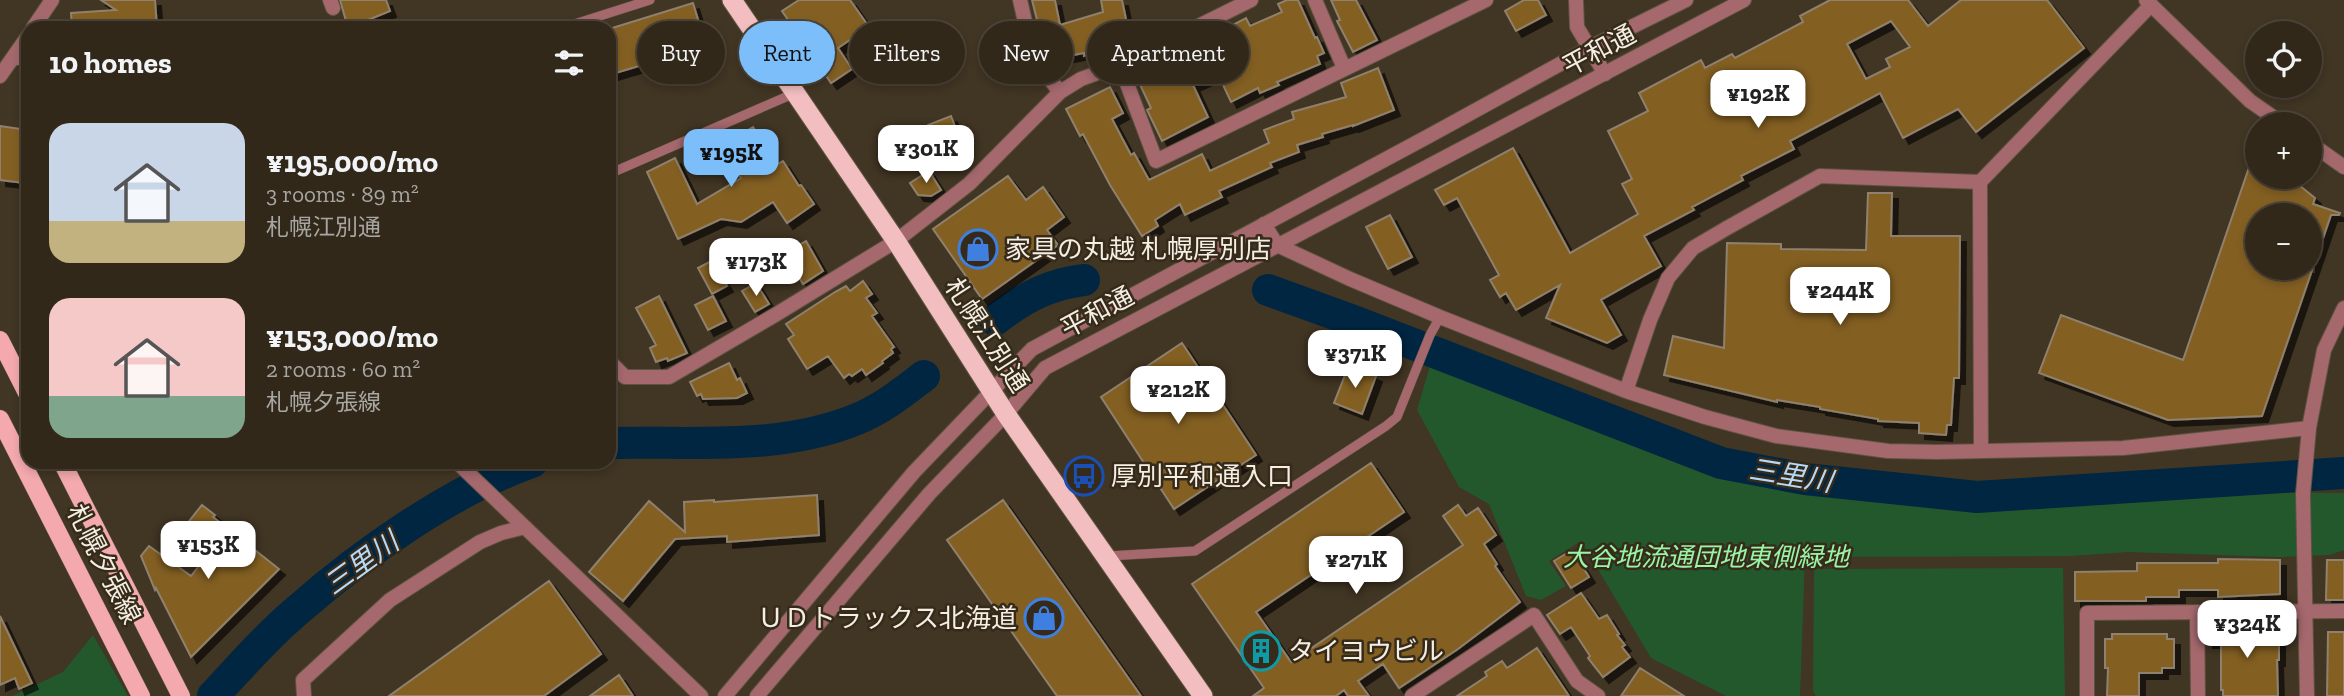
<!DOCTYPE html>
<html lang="en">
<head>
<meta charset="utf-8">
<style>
	body { margin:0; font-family:"Zilla Slab","Noto Sans JP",serif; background:#393023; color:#f1f3f6; height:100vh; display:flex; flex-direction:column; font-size:26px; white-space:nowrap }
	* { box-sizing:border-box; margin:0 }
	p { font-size:23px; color:#a8a6a2 }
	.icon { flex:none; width:38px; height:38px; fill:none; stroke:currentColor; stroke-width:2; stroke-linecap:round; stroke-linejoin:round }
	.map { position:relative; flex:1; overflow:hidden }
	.details { position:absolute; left:21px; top:21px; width:595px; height:448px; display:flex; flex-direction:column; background:#31281a; border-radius:21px; box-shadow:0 4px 10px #0003,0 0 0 2px #4c4439 }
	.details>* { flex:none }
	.top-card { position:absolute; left:637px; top:21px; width:665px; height:63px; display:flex; gap:14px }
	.tools { position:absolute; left:2245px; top:21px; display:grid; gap:14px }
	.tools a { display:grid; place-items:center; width:77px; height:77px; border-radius:50%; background:#31281a; box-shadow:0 4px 10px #0003,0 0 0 2px #4c4439; font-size:35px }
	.price { position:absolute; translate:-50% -60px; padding:0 16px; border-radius:14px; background:#fff; color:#222; font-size:23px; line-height:46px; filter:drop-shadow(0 2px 4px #0008) }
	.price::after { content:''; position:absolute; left:50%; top:42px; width:21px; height:16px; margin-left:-10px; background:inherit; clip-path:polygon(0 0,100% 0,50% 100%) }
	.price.current { background:#7cbef9; color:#111 }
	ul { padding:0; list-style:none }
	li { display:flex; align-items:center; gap:21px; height:175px; padding:0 28px }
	li span { display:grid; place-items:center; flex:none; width:196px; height:140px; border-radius:21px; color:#555 }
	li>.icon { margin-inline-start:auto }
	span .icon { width:84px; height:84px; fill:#fffc; stroke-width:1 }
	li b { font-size:30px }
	h2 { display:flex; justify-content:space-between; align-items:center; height:84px; padding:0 28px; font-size:30px }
	.tag { padding:0 24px; border-radius:32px; background:#31281a; box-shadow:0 4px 10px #0003,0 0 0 2px #4c4439; font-size:24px; line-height:63px }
	.tag.current { background:#7cbef9; color:#111 }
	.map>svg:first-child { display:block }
	.green { fill:#23582d }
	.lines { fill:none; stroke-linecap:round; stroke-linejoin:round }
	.river { stroke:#002642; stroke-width:32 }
	.building { fill:#835f22; stroke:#8f816d; stroke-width:2; fill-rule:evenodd; filter:url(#shadow) }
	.service-casing { stroke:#5e5342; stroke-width:10 }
	.minor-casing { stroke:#5e5342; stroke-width:16 }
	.tertiary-casing { stroke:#5e5342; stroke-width:16 }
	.primary-casing { stroke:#5e5342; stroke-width:19 }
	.trunk-casing { stroke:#5e5342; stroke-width:21 }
	.service { stroke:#a4686d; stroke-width:9 }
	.minor { stroke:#a4686d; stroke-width:14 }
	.tertiary { stroke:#a4686d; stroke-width:14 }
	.primary { stroke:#f3a9ae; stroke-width:18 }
	.trunk { stroke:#f2bec0; stroke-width:19 }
	.labels { text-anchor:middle; stroke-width:5; stroke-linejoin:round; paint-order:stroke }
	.street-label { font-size:26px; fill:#f5eee3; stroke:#362b1a }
	.poi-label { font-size:26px; fill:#f5eee3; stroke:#362b1a; text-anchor:start }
	.park-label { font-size:26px; font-style:italic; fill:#98f5a4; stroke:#362b1a }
	.water-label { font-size:28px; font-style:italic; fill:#b7d9f8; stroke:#362b1a }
</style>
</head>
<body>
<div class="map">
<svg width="2344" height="696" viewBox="0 0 2344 696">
	<defs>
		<filter id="shadow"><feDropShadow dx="6" dy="6" stdDeviation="0" flood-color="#0009"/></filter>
	</defs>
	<rect width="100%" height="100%" fill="#413523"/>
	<path class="green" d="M1432,359L1802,485L1932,504L2243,493H2344V550L2330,555L2279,557L2129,552L2071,556L1805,557L1800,696H1726L1651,658L1581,541L1549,561L1566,586L1541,600L1526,596L1489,504L1459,487L1417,410Z
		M2063,568L2065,696H1816L1813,691L1814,569Z
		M93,635L128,696H12L63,672Z"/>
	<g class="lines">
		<path class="river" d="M1268,290L1351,320L1721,463L1805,479L1977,497L2344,473
			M995,320C1023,298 1049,284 1084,280
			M609,443C691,441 780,451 857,419C882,409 903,392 924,376
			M213,696C241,666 268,635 299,609C363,553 452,490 532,462"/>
	</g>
	<path class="building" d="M101,0H155L157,28H72L71,13L116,10Z
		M340,0H386L390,11L368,20L346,21Z
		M799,0H850L869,27L838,48L852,69L831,83L782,11Z
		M1032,0H1055L1060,25L1103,12L1101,0H1122L1127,24L1098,30L1103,50L1084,56V53L1047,60Z
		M1287,0H1298L1315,38L1317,37L1324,53L1317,56L1320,64L1277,82L1279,85L1260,93L1258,88L1231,102L1218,74L1193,85L1208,117L1162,141L1147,110L1151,108L1135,74L1154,65L1156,68L1177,57L1180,63L1209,49L1233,36L1229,27L1246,18L1250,26L1282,12L1278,4Z
		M1331,0H1356L1377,40L1353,52L1337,21L1340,20Z
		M1524,0H1538L1546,15L1516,31L1505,11Z
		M1830,0H1908L1928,26L1961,0H2047L2084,48L1976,132L1958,109L1903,138L1880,93L1790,141L1794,149L1741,176L1743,180L1692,207L1694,210L1644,236L1661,266L1601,300L1621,335L1607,343L1546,318L1560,285L1516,310L1506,293L1500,297L1490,280L1499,275L1457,198L1444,205L1435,190L1513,148L1570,253L1638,214L1622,184L1632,179L1608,131L1648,111L1639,93L1701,60L1705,68L1732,54L1735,58L1803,22L1800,16ZM1891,21L1910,47L1886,59L1890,67L1866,79L1847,44Z
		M693,3L706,46L609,75V29Z
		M1378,68L1394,110L1353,126V125L1322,134L1323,137L1297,145L1299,152L1270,163L1272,167L1219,191L1222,197L1185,215L1180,204L1155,220L1158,226L1142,236L1110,185L1083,134L1080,136L1066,109L1110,87L1123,113L1112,119L1131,155L1134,153L1149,180L1202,154L1210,171L1269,143L1264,130L1294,119L1292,112L1346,97L1341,83Z
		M951,116L964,151L941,159L928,125Z
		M0,126L28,130L24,183L0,180Z
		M753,127L776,165L783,161L799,186L801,185L814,204L787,223L773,202L741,222L721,219L678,239L647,172L675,158L697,204L741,178L722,145Z
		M2255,150H2258V177H2289L2315,198L2313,204L2340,213L2339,215H2331L2262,416L2168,420L2039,373L2061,315L2183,360ZM2258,215H2310V268H2258Z
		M929,171L941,190L931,196L918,195L910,183Z
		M1008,176L1026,200L1043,187L1064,217L1047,230L1058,245L982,299L933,229Z
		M1868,193H1892L1891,236H1960L1959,378H1954L1951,425H1947L1946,435L1919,433V423L1878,421V419L1820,409V407L1777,400V402L1664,375L1673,336L1724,348L1727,243L1781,244V249L1866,250Z
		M1390,215L1412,257L1388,269L1366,227Z
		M806,241L823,271L803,284L785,253Z
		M736,248L741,255L718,272L727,286L712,294L698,268Z
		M863,281L872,294L866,298L877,313L872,316L894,347L891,349L893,353L882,361L883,363L866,375L862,369L852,376L849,374L844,378L828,356L807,369L788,339L794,335L786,324L835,292L846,286L850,291Z
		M756,283L769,304L755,312L742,291Z
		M659,296L687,353L668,361L667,358L656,362L650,348L656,345L636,308Z
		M713,296L726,321L708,330L695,305Z
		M1182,343L1256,455L1174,509L1101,397Z
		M729,363L737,380L740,378L747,393L737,398L703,399L701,394L697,396L690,382Z
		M1349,365L1376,376L1362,414L1334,403Z
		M1371,463L1404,512L1256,612L1291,662L1463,545L1443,516L1458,505L1466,516L1478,508L1496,535L1484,544L1497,564L1495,566L1520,602L1458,649L1399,688L1383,664L1358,681L1369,696H1348L1344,690L1336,696H1253L1264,688L1192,584Z
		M817,495L819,535L727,542V536L675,539L623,601L589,572L649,501L685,532L684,502L714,500V502Z
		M1003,500L1141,696H1057L947,540Z
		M202,505L215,515L213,517L279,569L191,657L156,588L155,590L141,556L149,546L191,576L214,547L186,525Z
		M1572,550L1589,577L1571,588L1554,561Z
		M2218,559L2280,560V594L2218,597V590H2179V597H2146V601H2075V572L2137,571V563H2218Z
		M2327,560H2344V600H2326Z
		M549,581L601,654L544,696H389Z
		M1581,593L1599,619L1607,615L1619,634L1617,635L1625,645L1622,647L1630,657L1603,677L1588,658L1590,656L1571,627L1560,634L1547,615Z
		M0,616L32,683L19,689L15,678L0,685Z
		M2207,623L2240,624V631L2279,632V660H2277L2278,696H2223V690H2221V642H2207Z
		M2328,632H2344V696H2327Z
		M2112,634H2167V639H2174V668H2162V673H2139V696H2107L2108,668H2105V639H2112Z
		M1537,648L1569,696H1457L1487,676L1485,672L1502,661L1507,668Z
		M1640,668L1684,696H1621Z
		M619,675L633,696H590Z"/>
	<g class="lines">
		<g class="service-casing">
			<path id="service" d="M562,28L650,0
				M11,61L28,60
				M609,174L795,93
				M1108,556L1195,551L1386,426L1397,417L1430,335L1440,317"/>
		</g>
		<g class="minor-casing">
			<path id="minor" d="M330,0L333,8
				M1020,0L1032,52L1038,64L1060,92
				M1315,0L1344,68
				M1576,0L1577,27L1605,74
				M1120,65L1156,161L1486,0
				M1264,224L1277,245L1350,279L1440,317L1626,391L1705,417L1776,436L1888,451L1937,452L2123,448L2309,428
				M609,361L625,377H669L775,315L896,241L969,184L1060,92L1081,79L1120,65L1251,0
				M1626,391L1650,320L1668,278L1693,248L1727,228L1820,176L1980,182
				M1981,450L1980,182L2151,5
				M461,466L701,696
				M2197,612L2198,696
				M304,696L303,680L390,600L480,542L501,533L525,527
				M1412,696L1534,615L1577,681L1598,696
				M2087,696V613L2344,611"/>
		</g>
		<g class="tertiary-casing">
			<path id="tertiary" d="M2146,0L2250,101L2283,124
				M33,28L52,0
				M0,76L28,36
				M2310,143L2344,167
				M725,696L914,472L1032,349L1427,137L1591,47L1686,0
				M757,696L929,494L1006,414L1045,368L1744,0
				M2307,696L2303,494L2309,428L2324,350L2344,308"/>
		</g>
		<g class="primary-casing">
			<path id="primary" d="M0,340L28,395
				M0,419L141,696
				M62,462L181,696"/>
		</g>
		<g class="trunk-casing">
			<path id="trunk" d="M732,0L896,241L1006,414L1203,696"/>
		</g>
		<use href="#service" class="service"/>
		<use href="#minor" class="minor"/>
		<use href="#tertiary" class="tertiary"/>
		<use href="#primary" class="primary"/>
		<use href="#trunk" class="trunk"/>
	</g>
	<defs>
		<g id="shop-ring" transform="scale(2.0125)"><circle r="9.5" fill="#362b1a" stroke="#3f7fe0" stroke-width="1.5"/><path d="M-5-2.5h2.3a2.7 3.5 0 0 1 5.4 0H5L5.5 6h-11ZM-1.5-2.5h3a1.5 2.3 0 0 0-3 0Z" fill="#3f7fe0"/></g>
		<g id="bus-ring" transform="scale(2.0125)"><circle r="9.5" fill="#362b1a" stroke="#1a4fb4" stroke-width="1.5"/><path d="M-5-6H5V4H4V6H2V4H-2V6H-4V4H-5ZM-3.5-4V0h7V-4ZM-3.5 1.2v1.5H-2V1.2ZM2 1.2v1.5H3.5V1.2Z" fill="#1a4fb4"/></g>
		<g id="building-ring" transform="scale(2.0125)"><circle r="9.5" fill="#362b1a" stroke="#0f9aa8" stroke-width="1.5"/><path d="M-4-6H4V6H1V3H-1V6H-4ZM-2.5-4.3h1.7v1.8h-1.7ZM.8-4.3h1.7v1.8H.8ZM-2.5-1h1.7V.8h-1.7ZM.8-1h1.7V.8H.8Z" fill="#0f9aa8"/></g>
	</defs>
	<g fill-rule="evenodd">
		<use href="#shop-ring" x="978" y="249"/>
		<use href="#bus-ring" x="1084" y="476"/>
		<use href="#shop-ring" x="1044" y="618"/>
		<use href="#building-ring" x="1261" y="651"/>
	</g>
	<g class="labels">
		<g class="street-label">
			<text transform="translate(1599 50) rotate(-28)" y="9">平和通</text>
			<text transform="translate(1097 312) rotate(-28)" y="9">平和通</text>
			<text transform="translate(987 335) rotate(57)" y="9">札幌江別通</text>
			<text transform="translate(104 564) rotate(63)" y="9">札幌夕張線</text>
		</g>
		<g class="poi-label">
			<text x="1005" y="258">家具の丸越 札幌厚別店</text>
			<text x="1111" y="485">厚別平和通入口</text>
			<text x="1017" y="627" text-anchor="end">ＵＤトラックス北海道</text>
			<text x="1288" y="660">タイヨウビル</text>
		</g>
		<g class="park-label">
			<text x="1706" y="566">大谷地流通団地東側緑地</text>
		</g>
		<g class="water-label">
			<text transform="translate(1791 475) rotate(9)" y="10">三里川</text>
			<text transform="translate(361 563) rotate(-36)" y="10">三里川</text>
		</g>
	</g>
</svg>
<div class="tools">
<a><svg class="icon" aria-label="locate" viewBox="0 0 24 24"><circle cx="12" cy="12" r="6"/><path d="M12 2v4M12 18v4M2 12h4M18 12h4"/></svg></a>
<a>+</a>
<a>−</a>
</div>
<b class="price" style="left:1758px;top:130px">¥192K</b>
<b class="price" style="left:926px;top:185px">¥301K</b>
<b class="price current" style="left:731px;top:189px">¥195K</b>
<b class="price" style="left:756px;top:298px">¥173K</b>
<b class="price" style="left:1840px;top:327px">¥244K</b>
<b class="price" style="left:1355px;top:390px">¥371K</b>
<b class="price" style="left:1178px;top:426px">¥212K</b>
<b class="price" style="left:208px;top:581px">¥153K</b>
<b class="price" style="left:1356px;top:596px">¥271K</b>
<b class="price" style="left:2247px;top:660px">¥324K</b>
<div class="top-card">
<a class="tag">Buy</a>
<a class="tag current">Rent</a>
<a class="tag">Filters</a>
<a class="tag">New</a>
<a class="tag">Apartment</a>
</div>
<section class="details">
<h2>10 homes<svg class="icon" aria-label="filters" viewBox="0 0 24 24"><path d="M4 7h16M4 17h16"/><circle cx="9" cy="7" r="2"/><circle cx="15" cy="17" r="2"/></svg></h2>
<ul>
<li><span style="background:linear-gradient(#c9d6e8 70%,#c2b280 0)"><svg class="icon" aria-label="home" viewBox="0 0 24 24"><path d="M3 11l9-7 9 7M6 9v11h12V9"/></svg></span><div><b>¥195,000/mo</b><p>3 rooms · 89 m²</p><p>札幌江別通</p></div></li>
<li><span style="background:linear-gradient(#f6c9c9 70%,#7fa58c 0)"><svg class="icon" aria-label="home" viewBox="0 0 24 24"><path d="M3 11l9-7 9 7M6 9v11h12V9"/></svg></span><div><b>¥153,000/mo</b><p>2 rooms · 60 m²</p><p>札幌夕張線</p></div></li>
</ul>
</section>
</div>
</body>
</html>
